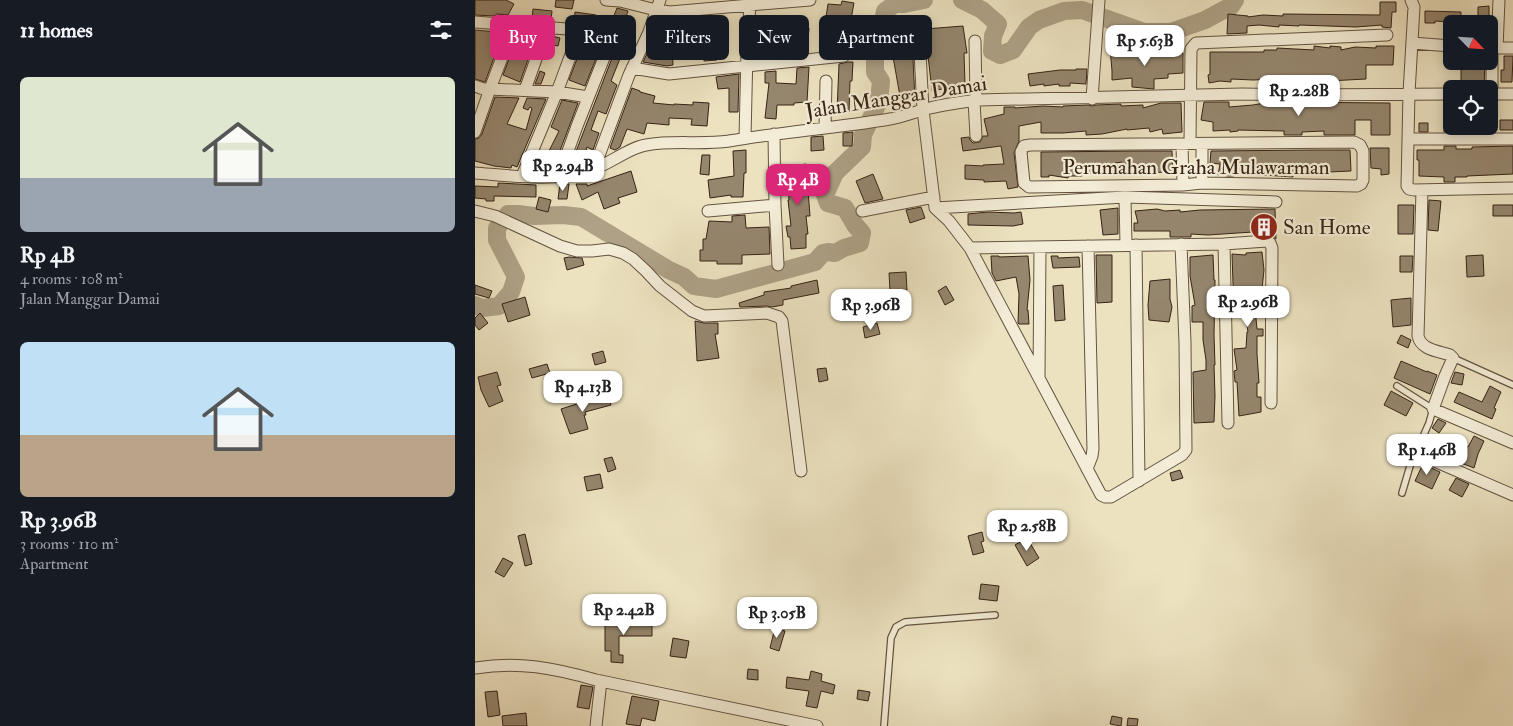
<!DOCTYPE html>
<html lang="en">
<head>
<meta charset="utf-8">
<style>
	body { margin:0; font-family:"IM FELL Double Pica",serif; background:#242831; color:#f1f3f6; height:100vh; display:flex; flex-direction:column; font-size:19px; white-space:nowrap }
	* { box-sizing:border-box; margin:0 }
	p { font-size:16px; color:#9ea1a6 }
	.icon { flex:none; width:28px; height:28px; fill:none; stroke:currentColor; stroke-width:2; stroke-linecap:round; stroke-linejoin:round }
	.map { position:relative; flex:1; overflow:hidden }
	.sheet { display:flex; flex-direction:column; background:#171b24; width:475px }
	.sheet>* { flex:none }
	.top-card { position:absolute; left:15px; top:15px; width:475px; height:45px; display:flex; gap:10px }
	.needle { width:32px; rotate:115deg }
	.tools { position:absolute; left:968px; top:15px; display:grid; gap:10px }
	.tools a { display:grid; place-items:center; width:55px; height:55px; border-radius:8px; background:#171b24; box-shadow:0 2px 12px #0003; font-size:25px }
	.price { position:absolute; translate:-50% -42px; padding:0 11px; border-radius:10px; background:#fff; color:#222; font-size:16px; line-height:32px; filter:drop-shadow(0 1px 2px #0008) }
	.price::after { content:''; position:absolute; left:50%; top:30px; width:15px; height:11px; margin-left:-8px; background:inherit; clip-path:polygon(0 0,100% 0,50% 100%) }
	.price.selected { background:#db2777; color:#fff }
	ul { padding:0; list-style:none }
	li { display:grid; align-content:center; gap:10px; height:265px; padding:0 20px }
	li span { display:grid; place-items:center; height:155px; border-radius:8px; color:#555 }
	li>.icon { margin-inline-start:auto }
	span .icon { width:90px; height:90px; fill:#fffc; stroke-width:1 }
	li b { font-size:21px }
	h2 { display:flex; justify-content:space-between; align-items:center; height:60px; padding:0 20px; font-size:21px }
	.chip { padding:0 18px; border-radius:8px; background:#171b24; box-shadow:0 2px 12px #0003; font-size:18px; line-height:45px }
	.chip.selected { background:#db2777; color:#fff }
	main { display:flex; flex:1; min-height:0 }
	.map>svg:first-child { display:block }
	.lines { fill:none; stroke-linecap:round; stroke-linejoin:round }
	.river { stroke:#aea186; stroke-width:18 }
	.building { fill:#95866e; stroke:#362315 }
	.service-casing { stroke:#645340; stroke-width:8 }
	.minor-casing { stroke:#645340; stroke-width:13 }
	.service { stroke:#f3ecd6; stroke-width:5.5 }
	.minor { stroke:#f3ecd6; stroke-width:11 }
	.labels { text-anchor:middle; stroke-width:4.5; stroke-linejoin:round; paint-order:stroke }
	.street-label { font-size:21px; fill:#362315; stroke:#f3ecd6 }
	.poi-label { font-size:21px; fill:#362315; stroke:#f3ecd6; text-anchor:start }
</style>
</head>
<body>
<main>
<section class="sheet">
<h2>11 homes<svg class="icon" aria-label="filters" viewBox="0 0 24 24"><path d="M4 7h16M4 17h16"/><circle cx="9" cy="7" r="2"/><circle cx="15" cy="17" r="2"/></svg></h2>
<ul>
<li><span style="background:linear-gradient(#dfe7d0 65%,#9aa5b1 0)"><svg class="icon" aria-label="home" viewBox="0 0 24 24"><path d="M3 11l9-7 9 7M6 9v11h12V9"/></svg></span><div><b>Rp 4B</b><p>4 rooms · 108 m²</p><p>Jalan Manggar Damai</p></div></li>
<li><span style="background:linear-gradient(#bfe0f5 60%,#b9a48a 0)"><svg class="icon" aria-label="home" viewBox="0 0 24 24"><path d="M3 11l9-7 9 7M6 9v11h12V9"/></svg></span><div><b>Rp 3.96B</b><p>3 rooms · 110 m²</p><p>Apartment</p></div></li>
</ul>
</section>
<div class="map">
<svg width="1038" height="726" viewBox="0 0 1038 726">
	<rect width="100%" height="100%" fill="#ece2c0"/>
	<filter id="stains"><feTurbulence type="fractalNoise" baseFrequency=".004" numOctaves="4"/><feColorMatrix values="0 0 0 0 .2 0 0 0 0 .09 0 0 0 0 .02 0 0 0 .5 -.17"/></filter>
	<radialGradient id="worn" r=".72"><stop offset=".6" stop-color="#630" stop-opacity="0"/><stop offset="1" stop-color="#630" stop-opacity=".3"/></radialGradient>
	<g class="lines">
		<path class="river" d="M487,0L507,10L523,24L518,36L517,51L525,55L538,50L554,27L564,20L589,11L607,10L669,32H696L730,20L756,6L760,0
			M0,305L7,308L24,306L36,292L41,277L22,240V228L33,214H43L59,216L88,215L106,217L194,270L209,277L219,286L241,289L340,262L348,253L353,252L360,253L369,248L385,243L387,233L380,225L370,208L353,203L350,195L360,173L387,147L388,135L404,101L406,81L400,72V58L410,11L420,4H429L449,0"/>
	</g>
	<path class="building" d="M0,0H31L39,4L33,15L21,14L20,16L0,15Z
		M81,0H99L97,9L80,7Z
		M367,1L379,3L374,30H376L375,47L363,46L365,24H350L353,4L366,5Z
		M905,2H921V12H917L916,28L907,27V25L881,27L824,25V26L804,25V27L784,25L772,26V33L752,34L753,14L773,16V17L788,15L808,16V14L905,15Z
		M1014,6V18H1003V7Z
		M142,8L153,11L149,22L138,18Z
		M58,9L77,11L76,20L57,18Z
		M950,11L986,12V23L960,21V23H950Z
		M100,12L121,15L120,24L99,22Z
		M228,17L227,35L214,34L215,18Z
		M187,18L197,19L186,50L197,49L198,65L192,66L168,62L181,35Z
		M314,24L315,27L334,28L332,52L319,53L320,43L306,44L304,25Z
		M488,26L492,53H489L490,85L472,86V88L457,91L450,29Z
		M433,27L438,60L440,100L426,102L417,51H420L417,30Z
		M0,30L22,32L17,45L23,47L10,82L0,79Z
		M44,33L57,38L59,34H62L45,82L28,75Z
		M281,33L291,34L290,55L280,54Z
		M77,36L85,38L83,46L74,44Z
		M241,36L242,60L229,61L227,37Z
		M110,38L128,41L110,86L94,80Z
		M645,46L646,55L708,53V73L693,74V78L679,79V89L657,87V78L637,80V71L635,47Z
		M839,46L855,48V46L866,47V50L880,47L901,48V46H919L918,65H891V79L834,82V86H826V79L810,80V82L801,81V79L778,80L756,79V82L745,81L734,83L733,75L735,74V52H789V50H802V48L839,50Z
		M139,53L146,56L136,81L142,85L131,114L123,111L116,130L124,133L118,150L112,147L106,165L95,167Z
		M1029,56H1038L1037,82H1026V70H1029Z
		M986,61H1010L1009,88L986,86Z
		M373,62H378L377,81H375L374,112H362L364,64Z
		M334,67L332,102L319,103V105H302L301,119L290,118L294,83H290V72L301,71V83L321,84L322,68Z
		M601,69H612L611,84L595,83V86H584V84L569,86V84L555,86L553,74L585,70H601Z
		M65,71L70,73L66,84H60Z
		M264,74L263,112H254V88L243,89L241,77Z
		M157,88L165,91V92L180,96L178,103L199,105V104L218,105V102L234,103L232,126L216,125L217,119L194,118V125L172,123L169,134L152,129L145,147L140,150L135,148Z
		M20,97L44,98L32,124L51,130L57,108L55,107L53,110L48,108L52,98L71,99L42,167L37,165L36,168L19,166L0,161V139L4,138L7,134Z
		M87,100L103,103L78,169L71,170L59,166L65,151L73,153L84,131L76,127Z
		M729,102H754V107L778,105L790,103V102L915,103V135H896V120H880V135H849V131L827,132V135H809V131L763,130V131L755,132V130L738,131V122L726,120Z
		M686,103H706L707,132L688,134L687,129L675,132L674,128L652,130V129L627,134L611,135V131L588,133H566V122L544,126V141L539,153L543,187L533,189L531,181L509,182V180L490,179V165L508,166V165L529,164L526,146L488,151L486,138L494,137L495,140L498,143L505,142L508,136H513L509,119L529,114V107H540V108L568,106L588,107V106L613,105L617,106L621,105L646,104V106L668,105V108Z
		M1025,120H1038V130H1025Z
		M944,123H953V132H944Z
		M969,126H992V132H969Z
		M378,132L377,146H368V133Z
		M348,136L349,150L336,151V137Z
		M969,146H981V149H997V147L1038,146V174L992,176V177H980V182H969V177L944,176V160H942V150H969Z
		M895,148H914V174L906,175V169L896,168Z
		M271,150V173H269L268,197H256V195L235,198L233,180L259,176L258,151Z
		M838,150H875L876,171L854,172L853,175L818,174V177L760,173L759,176H753L743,175L745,164L735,163L736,151Z
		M664,151H697L698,172L689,173V172L651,175L647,162L640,163L641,175L607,173V176H594L593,178L574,175V177H566V152Z
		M227,155H235L234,175L225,174Z
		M331,164L335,216H331L333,234H331V248L316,249L315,237H313L311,226H316L313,200H314L313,184H315L313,167Z
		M156,171L162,192L143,198L145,203L129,209L123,192L107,200L101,184H112V186Z
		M398,174L408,199L390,203L381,181Z
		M23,183L61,185V197L19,196V201H11V199L0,198V186L23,187Z
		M85,184H94L92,199H83Z
		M64,197L76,200L73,212L61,209Z
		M954,200L966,201L963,231L953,230Z
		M923,205H939L938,234H923Z
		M1018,205H1038V216H1018Z
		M446,207L450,218L435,223L431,210Z
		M643,208V234L628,235L625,210Z
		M682,209L690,211L705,210V212L725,210L800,209L801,239L793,234V231L733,235L716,234V237H695V231H659V223H663L660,211Z
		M513,212L539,213L546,212L548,224L538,226L493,225V214Z
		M270,215L271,228L294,227L295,254L267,255V264H242V261H225V250H228V239H231L234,221L257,222V216Z
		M787,252L789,270L786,299H782L783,308H780L782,329H788V336H782V354L784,383H782V397H786V412L764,416L762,382H760L759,371L762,370L759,349L771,348L772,332H773L770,312L759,313L757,254L771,255V253Z
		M621,255H637V302L622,303Z
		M738,255L739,280H740L739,335L740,365H739L740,396L739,422L719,423L718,372L731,370V360L728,340V322H717V306L720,305L715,276V257Z
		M1008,255L1009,276L992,277L991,256Z
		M516,256H524V257L553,256L555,280L552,310H553L554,324H544L543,323L544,294L541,277L521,281L517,273Z
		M576,256H583V258L604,257L605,267L578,268Z
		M925,256H938L937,272H925Z
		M94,257L107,258L109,265L92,270L89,258Z
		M431,272L432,290L415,291L414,273Z
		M695,279V299L697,307L694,322L674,320L673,305L675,281Z
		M342,280L344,293L308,300V305L297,307L292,306L265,307L264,303L289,295V292L316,288V286Z
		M0,285L17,291L14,298L0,294Z
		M588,285L590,320L580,321L578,286Z
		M471,286L479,300L470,305L463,291Z
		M50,297L55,315L33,322L27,304Z
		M936,298V325L918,327L916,300Z
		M5,313L13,323L4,330L0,325V318Z
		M220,321L229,323H243V334H240L244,358L222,361Z
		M402,323L405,334L390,338L388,327Z
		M926,335L936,340L933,348L922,343Z
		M128,351L131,362L120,365L117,354Z
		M926,361L952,372V371L962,375L955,394L919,378Z
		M72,364L75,373L57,378L54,369Z
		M351,368L353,380L344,382L342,369Z
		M22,372L26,385L22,386L28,401L14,407L6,390L3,377Z
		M980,372L989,374L987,385L976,383Z
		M1015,386L1026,392L1019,408L1021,409L1017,419L979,402L984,392L1007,402Z
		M916,391L938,403L931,416L909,405Z
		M133,394L136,405L110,412L111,415H109L113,429L95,434L86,409Z
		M963,419L971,423L964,433L957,428Z
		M961,435L993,447L999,436L1009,441L1003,454L999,468L955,451Z
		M137,457L141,469L133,472L129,459Z
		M948,464L965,472L957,489L940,481Z
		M705,470L708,478L697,481L695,473Z
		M125,474L128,488L112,491L109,477Z
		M981,478L994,484L987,497L974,490Z
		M507,532L509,541L506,542L509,552L498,555L493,536Z
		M50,534L57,564L50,566L43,536Z
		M552,538L564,558L552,566L540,545Z
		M28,558L38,563L29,577L20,572Z
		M506,584L524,586L522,601L504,599Z
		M297,611L300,624L284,627L281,615Z
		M177,622V636H144V655H148V663L136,662V651H130V623Z
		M300,628L310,631L304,651L295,648Z
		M198,638L214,641L211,658L195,656Z
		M273,669L283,670V680L272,679Z
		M336,671L347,674L346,681L360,685L358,694L346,691L342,708L331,706L334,691L311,688L312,677L334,680Z
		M106,685L118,687L114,709L102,707Z
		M383,690L395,692L393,701L382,699Z
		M22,691L25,715L13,717L10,692Z
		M157,696L184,701L180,721L167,718L165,726L151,724Z
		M51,713L52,726H28L27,716Z
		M637,716L647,718L646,726L635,724Z
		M653,718L663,719L662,726H652Z"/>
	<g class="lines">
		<g class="service-casing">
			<path id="service" d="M978,358L1038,385
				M922,386L958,409L954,423L935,466L927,493
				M409,726L416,638L421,627L430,622L520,615"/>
		</g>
		<g class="minor-casing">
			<path id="minor" d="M131,0L145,1L181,10L195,12L275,5V0
				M936,0L939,7L934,93L932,186L934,189L939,190L1038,188
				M0,22L105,30L135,34L136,40L102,126L84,176
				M39,26L15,89L82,92L47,176
				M105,30L82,92L113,97
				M444,33L448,110L460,208L474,221L495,248L626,495L630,497H636L707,455L711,450L710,342L706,244
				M500,41L501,100
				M937,43L976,46
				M1015,48H1038
				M1022,48L1024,0
				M157,68L194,74L369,56
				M0,86L8,89H15L0,132
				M50,90L72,28
				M1014,94H1038
				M1017,94V48
				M617,99L624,0
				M499,101L501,136
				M350,127L351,81
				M299,134L300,205L303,265
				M270,138L272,50L275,5L335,0
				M933,139H1038
				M879,142L885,145L888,151V180L886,184L882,186L727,183L708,185L554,187L549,183L546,152L549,146L555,145Z
				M715,143L716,49L721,43L912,35
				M707,144L708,185
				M727,144V183
				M119,169L154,75L174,32L185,0
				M0,173C38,176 80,182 116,170C133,165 155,147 171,145C198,140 226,145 254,141C307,132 361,128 415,119C428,117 442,111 455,108C471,104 487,102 503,100L767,94L826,95L976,94
				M947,190L943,336C946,350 963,351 975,355L978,358L970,376L958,409L1038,443
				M650,197L651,245
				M460,208L650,197L801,202
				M0,211L20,216L85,246L102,251H117L134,249L148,253L158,259L171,271L185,286L217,311L229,316L292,313L304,317L307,321L326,471
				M233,211L300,205
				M387,211L459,197
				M749,244L753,423
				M661,245L664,481
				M495,248L749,244L792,241L795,243L797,248L796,403
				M564,378L565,247
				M941,453L1038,495
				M612,469L617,456L618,449L613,246
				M0,668C44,661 79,668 121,680L342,726
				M121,726L126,681"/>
		</g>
		<use href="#service" class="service"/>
		<use href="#minor" class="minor"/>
	</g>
	<defs>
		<g id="building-disc" transform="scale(1.4375)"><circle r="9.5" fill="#8f2418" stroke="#f3ecd6"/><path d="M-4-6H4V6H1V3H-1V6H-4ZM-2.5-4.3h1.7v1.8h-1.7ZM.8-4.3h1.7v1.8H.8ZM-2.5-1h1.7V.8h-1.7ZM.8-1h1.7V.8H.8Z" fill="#fff"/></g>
	</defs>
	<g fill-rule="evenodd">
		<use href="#building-disc" x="789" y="227"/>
	</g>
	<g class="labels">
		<g class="street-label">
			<text transform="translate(421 97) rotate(-9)" y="7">Jalan Manggar Damai</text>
			<text x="721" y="174">Perumahan Graha Mulawarman</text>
		</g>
		<g class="poi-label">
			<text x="808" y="234">San Home</text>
		</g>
	</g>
	<rect width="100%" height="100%" filter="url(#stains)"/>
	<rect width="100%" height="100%" fill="url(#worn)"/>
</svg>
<div class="tools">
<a><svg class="needle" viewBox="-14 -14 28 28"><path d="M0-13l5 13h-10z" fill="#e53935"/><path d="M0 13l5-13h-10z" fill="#9ea1a6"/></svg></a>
<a><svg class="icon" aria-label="locate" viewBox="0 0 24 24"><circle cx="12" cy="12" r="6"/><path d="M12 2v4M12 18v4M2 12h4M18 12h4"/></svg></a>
</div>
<b class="price" style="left:670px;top:67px">Rp 5.63B</b>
<b class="price" style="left:824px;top:117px">Rp 2.28B</b>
<b class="price" style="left:88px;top:192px">Rp 2.94B</b>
<b class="price selected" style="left:323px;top:206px">Rp 4B</b>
<b class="price" style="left:773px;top:328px">Rp 2.96B</b>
<b class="price" style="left:396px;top:331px">Rp 3.96B</b>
<b class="price" style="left:108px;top:413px">Rp 4.13B</b>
<b class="price" style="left:952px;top:476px">Rp 1.46B</b>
<b class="price" style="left:552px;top:552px">Rp 2.58B</b>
<b class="price" style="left:149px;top:636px">Rp 2.42B</b>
<b class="price" style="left:302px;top:639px">Rp 3.05B</b>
<div class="top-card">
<a class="chip selected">Buy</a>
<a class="chip">Rent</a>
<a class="chip">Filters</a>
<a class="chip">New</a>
<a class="chip">Apartment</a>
</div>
</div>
</main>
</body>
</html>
